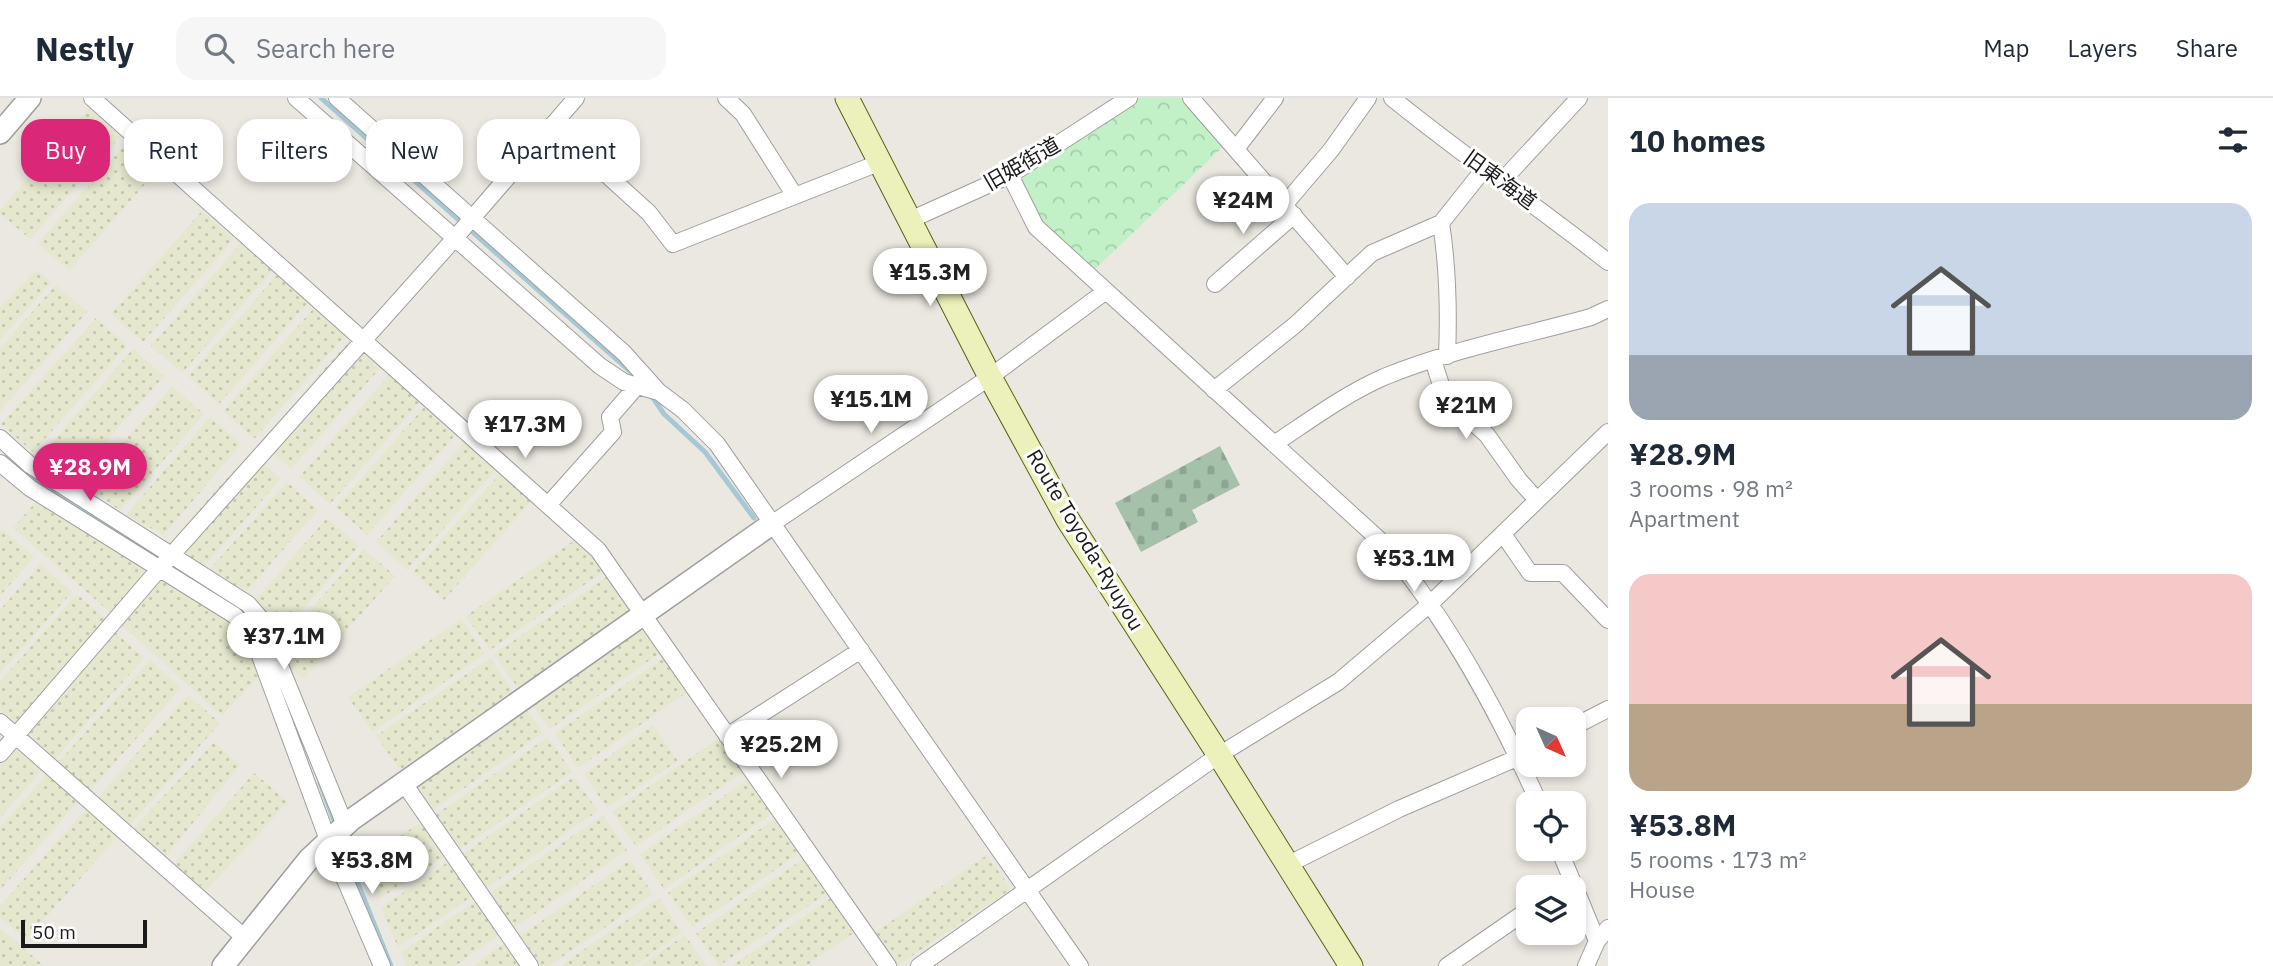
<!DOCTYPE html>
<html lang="en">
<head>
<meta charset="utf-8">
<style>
	body { margin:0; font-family:"IBM Plex Sans","Noto Sans JP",sans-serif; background:#f6f6f7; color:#1f2937; height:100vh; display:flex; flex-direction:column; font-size:26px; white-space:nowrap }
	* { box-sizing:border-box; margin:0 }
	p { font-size:23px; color:#747a83 }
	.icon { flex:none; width:38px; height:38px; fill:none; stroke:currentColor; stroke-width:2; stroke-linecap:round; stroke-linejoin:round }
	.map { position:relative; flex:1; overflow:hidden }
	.details { display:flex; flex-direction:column; background:#fff; width:665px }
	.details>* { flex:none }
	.banner { position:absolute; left:21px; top:21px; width:665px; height:63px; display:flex; gap:14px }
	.needle { width:46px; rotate:135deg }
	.buttons { position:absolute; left:1516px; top:609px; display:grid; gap:14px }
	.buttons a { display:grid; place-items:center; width:70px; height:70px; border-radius:14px; background:#fff; box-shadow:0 4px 10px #0003; font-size:35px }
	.scale { position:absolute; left:21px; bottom:18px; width:126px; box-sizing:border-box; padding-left:7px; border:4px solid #1a1a1a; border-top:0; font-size:19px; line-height:24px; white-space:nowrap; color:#1a1a1a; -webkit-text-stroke:5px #fff; paint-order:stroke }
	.price { position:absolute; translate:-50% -60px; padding:0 16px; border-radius:24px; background:#fff; color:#222; font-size:23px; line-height:46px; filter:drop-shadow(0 2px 4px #0008) }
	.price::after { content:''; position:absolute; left:50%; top:42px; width:21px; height:16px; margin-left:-10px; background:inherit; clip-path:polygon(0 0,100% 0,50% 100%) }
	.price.on { background:#db2777; color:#fff }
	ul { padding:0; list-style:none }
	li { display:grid; align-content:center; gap:14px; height:371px; padding:0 21px }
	li span { display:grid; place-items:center; height:217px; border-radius:21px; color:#555 }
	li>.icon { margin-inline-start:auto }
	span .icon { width:126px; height:126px; fill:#fffc; stroke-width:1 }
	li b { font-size:30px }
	h2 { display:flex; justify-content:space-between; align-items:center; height:84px; padding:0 21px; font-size:30px }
	.tag { padding:0 24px; border-radius:21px; background:#fff; box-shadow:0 4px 10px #0003; font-size:24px; line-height:63px }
	.tag.on { background:#db2777; color:#fff }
	header { display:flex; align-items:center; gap:42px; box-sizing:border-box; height:98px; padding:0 35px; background:#fff; border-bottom:2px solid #e0e1e3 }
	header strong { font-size:33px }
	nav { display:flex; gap:38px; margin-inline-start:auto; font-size:24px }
	.search { width:490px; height:63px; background:#f6f6f7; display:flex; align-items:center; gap:18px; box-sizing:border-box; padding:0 24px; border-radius:21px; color:#747a83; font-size:26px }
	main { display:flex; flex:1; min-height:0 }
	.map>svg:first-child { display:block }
	.farmland { fill:url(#farmland-dots) }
	.cemetery { fill:url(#cemetery-stones) }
	.park { fill:url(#park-crowns) }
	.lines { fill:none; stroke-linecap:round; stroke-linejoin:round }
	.stream { stroke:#a6c8d4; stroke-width:5 }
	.minor-casing { stroke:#9e9e9e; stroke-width:18 }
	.tertiary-casing { stroke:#9e9e9e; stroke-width:24 }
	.secondary-casing { stroke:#566211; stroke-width:25 }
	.minor { stroke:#fff; stroke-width:16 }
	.tertiary { stroke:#fff; stroke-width:21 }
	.secondary { stroke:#ecf0ba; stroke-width:23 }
	.labels { text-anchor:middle; stroke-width:6; stroke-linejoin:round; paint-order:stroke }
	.street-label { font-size:21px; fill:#1a1a1a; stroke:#fff }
</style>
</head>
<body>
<header>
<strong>Nestly</strong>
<div class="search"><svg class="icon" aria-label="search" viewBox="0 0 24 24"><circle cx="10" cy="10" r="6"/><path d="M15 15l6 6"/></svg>Search here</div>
<nav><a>Map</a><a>Layers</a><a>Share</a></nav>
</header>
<main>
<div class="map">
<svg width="1608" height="868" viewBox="0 0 1608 868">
	<defs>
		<pattern id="farmland-dots" width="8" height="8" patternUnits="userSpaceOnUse" patternTransform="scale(1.75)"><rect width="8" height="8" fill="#e5e8ce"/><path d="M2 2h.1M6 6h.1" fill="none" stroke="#c4c6b0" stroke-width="1.8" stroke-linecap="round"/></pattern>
		<pattern id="cemetery-stones" width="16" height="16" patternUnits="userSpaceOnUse" patternTransform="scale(1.75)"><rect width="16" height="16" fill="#a5c1aa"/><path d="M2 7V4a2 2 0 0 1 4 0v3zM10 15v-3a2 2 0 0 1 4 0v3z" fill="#8da592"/></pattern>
		<pattern id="park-crowns" width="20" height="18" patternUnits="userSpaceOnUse" patternTransform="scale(1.75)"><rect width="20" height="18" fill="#c2f1c7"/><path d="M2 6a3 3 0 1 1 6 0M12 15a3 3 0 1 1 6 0" fill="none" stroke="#a6ceaa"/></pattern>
	</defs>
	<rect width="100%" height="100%" fill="#ebe8e1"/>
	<path class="farmland" d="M89,10L121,38L30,141L0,115V112Z
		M129,42L160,69L69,173L38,145Z
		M202,113L234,141L143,244L111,216Z
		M241,145L273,172L182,275L151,248Z
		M36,172L51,184L0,242V210Z
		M279,175L310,202L219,306L188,278Z
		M56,187L87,214L0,313V250Z
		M314,210L345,238L254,341L223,313Z
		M96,220L127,248L33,354L1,326Z
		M351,241L382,268L291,371L260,344Z
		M133,251L164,278L73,381L40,358Z
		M390,276L421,303L330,406L299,379Z
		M172,288L204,316L120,412L84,389Z
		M427,306L458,334L367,437L336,409Z
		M210,319L241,346L164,437L126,417Z
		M467,341L498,369L407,472L376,444Z
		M250,354L281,381L190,484L159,457Z
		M504,371L535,399L444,502L413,474Z
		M287,384L318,412L227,515L196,487Z
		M41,398L160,470L117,520L13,430Z
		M327,420L359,448L267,551L264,573L222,618L121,526L168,475L236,524Z
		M3,432L34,459L0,498V434Z
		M579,439L603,474L490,552L466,518Z
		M364,451L395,478L304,581L273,554Z
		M40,466L72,494L0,575V512Z
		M608,478L631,512L518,590L494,556Z
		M77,496L109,524L18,627L0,611V584Z
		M639,519L663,553L550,631L526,597Z
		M461,521L485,556L372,634L348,599Z
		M113,532L144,560L53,663L22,635Z
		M668,557L692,591L578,670L555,635Z
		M490,560L513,594L400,672L376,638Z
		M150,562L181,590L90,693L58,665Z
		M188,597L220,625L129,728L97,700Z
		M519,601L543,635L430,714L406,679Z
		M653,627L678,663L607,710L584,676Z
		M725,636L749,670L636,748L612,714Z
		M548,639L572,674L459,752L435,717Z
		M214,644L240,667L166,758L134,730Z
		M10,646L41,673L0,720V657Z
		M254,675L288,704L206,793L174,766Z
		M47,676L78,704L0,792V729Z
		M753,678L777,712L664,791L640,756Z
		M574,679L598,713L485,791L461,757Z
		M86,711L117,739L26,842L0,819V808Z
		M782,716L805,751L692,829L668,795Z
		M603,717L627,752L514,830L490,795Z
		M428,720L451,755L379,801L365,760Z
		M809,757L833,791L719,868L696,835Z
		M987,757L1011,791L897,868L874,835Z
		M454,760L478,794L398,849L381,810Z
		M630,762L653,796L549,868H536L517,840Z
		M838,795L862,829L806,868H732Z
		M483,798L506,832L455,868H406L401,854Z
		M659,800L682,834L634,868H560Z
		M0,830L44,868H0Z
		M685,837L706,868H640Z
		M509,842L527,868H472Z"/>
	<path class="cemetery" d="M1220,348L1240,387L1192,412L1198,424L1141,454L1115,405Z"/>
	<path class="park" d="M1129,0H1191L1229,43L1092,174L1037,130L1010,77Z"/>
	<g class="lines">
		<path class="stream" d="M321,0L633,276
			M651,297L664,316L705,354L754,420
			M7,357L47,389L191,479
			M226,501L249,520L259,533
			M320,685L336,728
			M340,741L391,868"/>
		<g class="minor-casing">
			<path id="minor" d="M92,0L598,452L888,868
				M296,0L600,268L624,284L659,294L683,312L717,346L1080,868
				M337,0L624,255L659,294
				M726,0L743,16L795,98
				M1191,0L1347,179
				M1392,0C1462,57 1537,108 1608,164
				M552,27L649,115L673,146L881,64
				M1236,51L1275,0
				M1010,77L1036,129L1384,446C1449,523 1498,614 1539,705
				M1502,83L1579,0
				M1285,106L1331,52L1368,0
				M910,122L1010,77L1129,0
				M1441,125C1448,171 1449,212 1447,258
				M1215,186L1294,117
				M1433,262L1442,290L1458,311L1487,337L1519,382L1537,402
				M1214,292L1295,227L1372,155L1441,125L1484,71
				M0,340L30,367L248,506L261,521L345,727
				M1274,346C1309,323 1345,296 1384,279C1450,252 1522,238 1591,219L1608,211
				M0,365L30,390L234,517L247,530L256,547L328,742L382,868
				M548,407L613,334L610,319L637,288
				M773,425L990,279L1106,193
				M1503,436L1530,475H1563L1608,522
				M0,624L245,840
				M1573,629L1608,611
				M727,638L861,552
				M0,656L160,470L455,140L576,0
				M403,684L530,868
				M1559,751L1597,843
				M1287,767L1399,711L1526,656
				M919,868L1219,657L1338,584L1430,506L1608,334
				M1447,868L1528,812
				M1586,868L1597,843L1608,830"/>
		</g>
		<g class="tertiary-casing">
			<path id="tertiary" d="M0,35L30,0
				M223,868L309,761L351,722L773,425"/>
		</g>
		<g class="secondary-casing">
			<path id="secondary" d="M847,0L990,279L1068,422L1219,657L1351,868"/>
		</g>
		<use href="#minor" class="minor"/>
		<use href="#tertiary" class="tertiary"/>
		<use href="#secondary" class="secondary"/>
	</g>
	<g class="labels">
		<g class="street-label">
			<text transform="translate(1022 66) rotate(-30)" y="7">旧姫街道</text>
			<text transform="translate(1500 82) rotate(36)" y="7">旧東海道</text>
			<text transform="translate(1085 442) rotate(59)" y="7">Route Toyoda-Ryuyou</text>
		</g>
	</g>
</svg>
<div class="buttons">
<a><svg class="needle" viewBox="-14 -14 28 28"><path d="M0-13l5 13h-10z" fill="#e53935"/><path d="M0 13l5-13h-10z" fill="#747a83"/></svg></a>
<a><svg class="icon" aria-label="locate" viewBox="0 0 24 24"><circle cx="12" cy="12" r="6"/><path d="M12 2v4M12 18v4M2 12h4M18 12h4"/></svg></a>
<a><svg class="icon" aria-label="layers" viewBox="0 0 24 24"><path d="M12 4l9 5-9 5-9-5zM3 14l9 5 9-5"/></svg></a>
</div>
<div class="scale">50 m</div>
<b class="price" style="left:1243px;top:138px">¥24M</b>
<b class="price" style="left:930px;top:210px">¥15.3M</b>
<b class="price" style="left:871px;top:337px">¥15.1M</b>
<b class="price" style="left:1466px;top:343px">¥21M</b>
<b class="price" style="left:525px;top:362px">¥17.3M</b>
<b class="price on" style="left:90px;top:405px">¥28.9M</b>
<b class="price" style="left:1414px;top:496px">¥53.1M</b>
<b class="price" style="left:284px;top:574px">¥37.1M</b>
<b class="price" style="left:781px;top:682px">¥25.2M</b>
<b class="price" style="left:372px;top:798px">¥53.8M</b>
<div class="banner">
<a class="tag on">Buy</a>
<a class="tag">Rent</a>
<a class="tag">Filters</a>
<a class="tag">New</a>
<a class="tag">Apartment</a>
</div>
</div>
<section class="details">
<h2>10 homes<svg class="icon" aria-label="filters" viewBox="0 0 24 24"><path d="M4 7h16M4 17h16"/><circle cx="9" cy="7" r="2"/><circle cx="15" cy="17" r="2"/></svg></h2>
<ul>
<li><span style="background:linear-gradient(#c9d6e8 70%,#9aa5b1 0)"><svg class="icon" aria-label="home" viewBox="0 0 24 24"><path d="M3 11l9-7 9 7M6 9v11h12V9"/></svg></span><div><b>¥28.9M</b><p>3 rooms · 98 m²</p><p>Apartment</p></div></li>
<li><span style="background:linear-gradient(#f6c9c9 60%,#b9a48a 0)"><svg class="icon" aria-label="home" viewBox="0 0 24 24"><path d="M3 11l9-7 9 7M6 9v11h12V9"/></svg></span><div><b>¥53.8M</b><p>5 rooms · 173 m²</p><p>House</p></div></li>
</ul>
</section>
</main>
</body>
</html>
